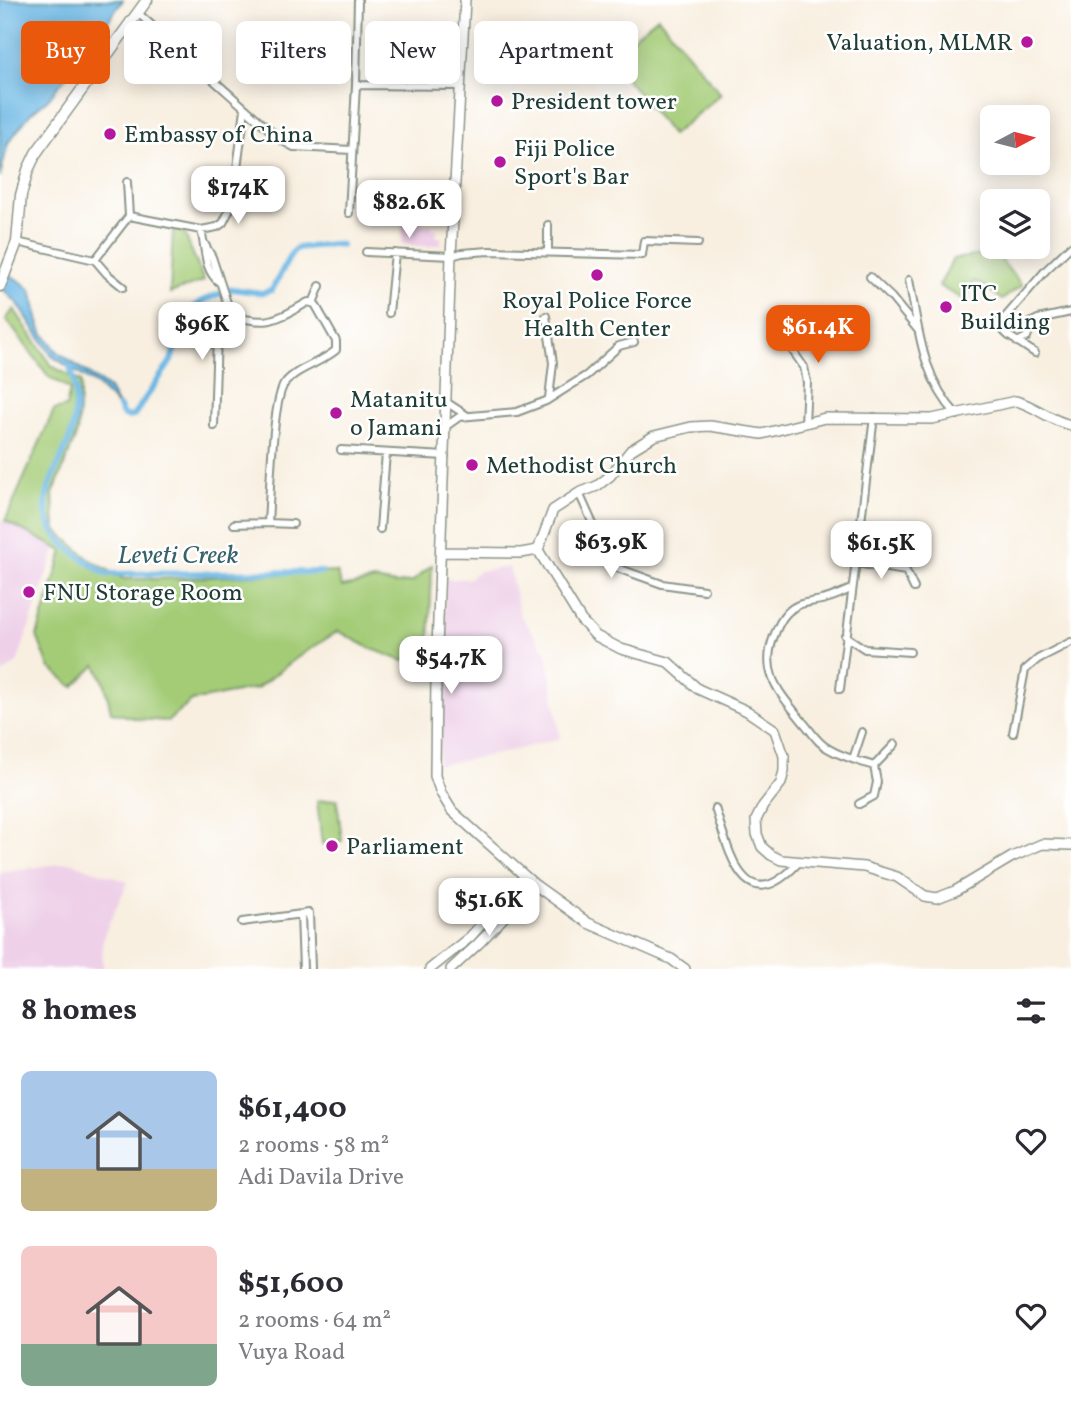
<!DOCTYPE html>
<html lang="en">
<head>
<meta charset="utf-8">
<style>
	body { margin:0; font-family:Vollkorn,serif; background:#f7f7f7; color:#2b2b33; height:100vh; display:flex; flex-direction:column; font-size:26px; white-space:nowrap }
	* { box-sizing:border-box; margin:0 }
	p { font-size:23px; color:#7c7c81 }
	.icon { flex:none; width:38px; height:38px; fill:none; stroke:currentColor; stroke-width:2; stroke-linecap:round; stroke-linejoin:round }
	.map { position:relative; height:969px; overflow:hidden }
	.details { display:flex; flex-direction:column; background:#fff; flex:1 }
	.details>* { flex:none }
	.hud { position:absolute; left:21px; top:21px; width:700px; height:63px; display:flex; gap:14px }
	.needle { width:46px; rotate:83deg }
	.fabs { position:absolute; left:980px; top:105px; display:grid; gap:14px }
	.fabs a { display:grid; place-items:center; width:70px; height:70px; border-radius:10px; background:#fff; box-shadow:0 4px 18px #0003; font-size:35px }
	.price { position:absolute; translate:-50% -60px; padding:0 16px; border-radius:14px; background:#fff; color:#222; font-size:23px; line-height:46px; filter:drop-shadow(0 2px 4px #0008) }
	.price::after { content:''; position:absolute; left:50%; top:42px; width:21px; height:16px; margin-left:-10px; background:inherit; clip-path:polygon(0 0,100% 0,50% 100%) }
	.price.current { background:#ea580c; color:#fff }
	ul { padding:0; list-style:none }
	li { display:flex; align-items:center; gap:21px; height:175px; padding:0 21px }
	li span { display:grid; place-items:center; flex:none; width:196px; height:140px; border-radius:10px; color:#555 }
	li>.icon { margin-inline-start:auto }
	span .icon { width:84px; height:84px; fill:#fffc; stroke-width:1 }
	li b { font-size:30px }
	h2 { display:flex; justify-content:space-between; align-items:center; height:84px; padding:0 21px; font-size:30px }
	.pill { padding:0 24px; border-radius:10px; background:#fff; box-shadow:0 4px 18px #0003; font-size:24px; line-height:63px }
	.pill.current { background:#ea580c; color:#fff }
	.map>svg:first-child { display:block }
	.built { fill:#eed0e8 }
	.green { fill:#a4cc77; stroke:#628456; stroke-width:2 }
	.water { fill:#6bb7e4; stroke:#457a8c; stroke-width:2 }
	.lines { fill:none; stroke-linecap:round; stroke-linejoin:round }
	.canal { stroke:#6bb7e4; stroke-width:6 }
	.street-casing { stroke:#8c968a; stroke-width:10 }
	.secondary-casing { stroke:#8c968a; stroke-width:12 }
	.primary-casing { stroke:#8c968a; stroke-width:13 }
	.street { stroke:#fff; stroke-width:6 }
	.secondary { stroke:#fff; stroke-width:9 }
	.primary { stroke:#fff; stroke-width:10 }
	.poi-dot { fill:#b5179e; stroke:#fff; stroke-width:2.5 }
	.labels { text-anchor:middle; stroke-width:5; stroke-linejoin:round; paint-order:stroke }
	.poi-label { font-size:24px; fill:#1f3d34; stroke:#fff; text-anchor:start }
	.water-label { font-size:26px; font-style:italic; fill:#366269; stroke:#fff }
</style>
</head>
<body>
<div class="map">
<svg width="1071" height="969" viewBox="0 0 1071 969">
	<rect width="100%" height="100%" fill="#fff"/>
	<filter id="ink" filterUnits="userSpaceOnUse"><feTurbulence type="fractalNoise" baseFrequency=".0143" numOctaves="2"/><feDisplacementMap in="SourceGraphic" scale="14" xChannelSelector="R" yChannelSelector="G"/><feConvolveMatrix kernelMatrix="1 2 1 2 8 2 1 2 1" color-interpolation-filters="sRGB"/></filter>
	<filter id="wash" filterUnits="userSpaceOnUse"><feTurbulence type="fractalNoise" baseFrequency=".00686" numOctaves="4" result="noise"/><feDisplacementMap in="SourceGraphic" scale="28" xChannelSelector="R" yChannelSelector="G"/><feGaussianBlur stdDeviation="1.57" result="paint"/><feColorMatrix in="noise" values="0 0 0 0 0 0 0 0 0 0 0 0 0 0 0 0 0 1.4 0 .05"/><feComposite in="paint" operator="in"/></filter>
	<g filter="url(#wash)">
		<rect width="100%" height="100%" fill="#f8efe0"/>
		<path class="built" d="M403,224L432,225V228L437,229L436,237H441V245H431V247L402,244Z
			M0,520L56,546L17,663L0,675Z
			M509,567L520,615L547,653L560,738L503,753L438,765L446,579H468L479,571Z
			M70,862L128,882L105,932L102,945L103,969H0V873Z"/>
		<path class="green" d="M658,17L721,94L672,135L609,57Z
			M173,229L184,232L204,281L170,293Z
			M995,253L1022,285L1002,300L984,286L974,281L964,300L939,286L953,259Z
			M14,309L52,366L81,382L77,433L53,494L55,529L89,559L124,579H160L337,572L342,587L375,580L396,584L412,582L432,565L429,650L403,661L370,648L338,631L298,657L257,688L192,701L168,721L138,719L111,712L105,684L96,665L73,687L49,667L37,636L63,551L5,521L54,410L66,407L70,389L49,377L6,319Z
			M337,799L342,841L322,844L317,801Z"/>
		<path class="water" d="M0,0H123L89,49L48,99L31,113L8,143L0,177Z
			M0,270L20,281L31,290L41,330L57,351L109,389L119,407L98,386L52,356L18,304L0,286Z"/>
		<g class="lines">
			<path class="canal" d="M70,367C77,387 77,409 72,431C64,462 33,496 52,529C63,548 88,562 106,574L322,572
				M119,407L123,415L130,417L134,415L171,361L185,314L204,300L232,289L262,293L272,290L291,254L297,248L333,244L341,245"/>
		</g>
	</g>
	<g filter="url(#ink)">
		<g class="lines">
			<g class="street-casing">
				<path id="street" d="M139,14L281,140L294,147L352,150
					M356,85L460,86
					M349,213L356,85L358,0
					M129,216L201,230L217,227L223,223L232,205L245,109
					M201,230C206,248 203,269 219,282
					M17,242L95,260L129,216L127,182
					M204,243L212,257L231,315C268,327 276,320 308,302L315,304L336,341V350C321,363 297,368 285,383C272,398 270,497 268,523L293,524
					M366,252L451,256L462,253L489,251L642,255L644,241L698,243
					M548,252V225
					M95,260L107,274L123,287
					M870,277L891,297L918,330
					M909,280C919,329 921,376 957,415
					M313,303L320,286
					M389,313L395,253
					M546,316L553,363L549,398
					M774,324L804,367L807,382L805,423
					M996,324L1009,336L1035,353
					M985,326L1002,321L1046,270L1071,246
					M1017,342L1027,337L1032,322L1038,319L1071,312
					M446,402L466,415
					M214,426L217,335L221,324L231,315
					M445,427L459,417L517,412L546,401L587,375L619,346L634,342
					M341,450L445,456
					M579,493L612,566L662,584L704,590
					M234,524L268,523
					M380,529L386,453
					M856,563L906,571L914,588
					M851,589C841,593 832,598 821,600C808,603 797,602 787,613C781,619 777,628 774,636C759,674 781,694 803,722C812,732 817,743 829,749C842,757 859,761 874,766L895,744
					M845,636L865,649L910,652
					M840,689L874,417
					M1013,733L1025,670L1038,659L1071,642
					M853,759L862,732
					M859,804L874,796L877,782L874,766
					M715,808C730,854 744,923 800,861
					M301,914L303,969
					M242,922L309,913L311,969"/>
			</g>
			<g class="secondary-casing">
				<path id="secondary" d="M465,0L451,256L436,676L435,776L441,793L452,811L535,885L588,923L671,959L685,969
					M538,550L581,620L596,636L621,649L668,662L698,689L747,711L775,730L784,756V771L781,783L763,806L756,820L757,834L762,847L771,855L781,860L864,867L897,877L925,896L937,898L955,891L1012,857L1042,844L1071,845
					M442,552L521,553L538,550L553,510L579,493L597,486L610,476L631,450L654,436L691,427L710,426L762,434L825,418L932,419L1016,401C1036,406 1050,421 1071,425
					M430,969L470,937L525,876
					M451,969L479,943L535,885"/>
			</g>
			<g class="primary-casing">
				<path id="primary" d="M0,286L17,242L21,195L28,170L36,153L147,0"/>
			</g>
			<use href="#street" class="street"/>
			<use href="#secondary" class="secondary"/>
			<use href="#primary" class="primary"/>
		</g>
	</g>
	<g class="poi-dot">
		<circle cx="1027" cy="42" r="7"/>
		<circle cx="497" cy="101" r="7"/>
		<circle cx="110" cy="134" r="7"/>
		<circle cx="500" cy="162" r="7"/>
		<circle cx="597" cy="275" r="7"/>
		<circle cx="946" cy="307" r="7"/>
		<circle cx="336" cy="413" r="7"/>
		<circle cx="472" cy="465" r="7"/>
		<circle cx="29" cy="592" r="7"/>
		<circle cx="332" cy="846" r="7"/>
	</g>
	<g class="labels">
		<g class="poi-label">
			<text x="1013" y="50" text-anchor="end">Valuation, MLMR</text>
			<text x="511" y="109">President tower</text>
			<text x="124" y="142">Embassy of China</text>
			<text x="514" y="156">Fiji Police<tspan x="514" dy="28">Sport's Bar</tspan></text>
			<text x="960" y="301">ITC<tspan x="960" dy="28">Building</tspan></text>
			<text x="597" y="308" text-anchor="middle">Royal Police Force<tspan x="597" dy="28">Health Center</tspan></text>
			<text x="350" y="407">Matanitu<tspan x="350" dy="28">o Jamani</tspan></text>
			<text x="486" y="473">Methodist Church</text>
			<text x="43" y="600">FNU Storage Room</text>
			<text x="346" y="854">Parliament</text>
		</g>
		<g class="water-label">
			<text x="178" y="563">Leveti Creek</text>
		</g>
	</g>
</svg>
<div class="fabs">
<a><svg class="needle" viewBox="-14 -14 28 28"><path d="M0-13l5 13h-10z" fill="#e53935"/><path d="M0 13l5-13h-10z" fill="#7c7c81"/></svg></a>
<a><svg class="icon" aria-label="layers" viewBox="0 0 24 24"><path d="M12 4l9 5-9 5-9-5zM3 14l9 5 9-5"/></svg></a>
</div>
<b class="price" style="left:238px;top:226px">$174K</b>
<b class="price" style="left:409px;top:240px">$82.6K</b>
<b class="price" style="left:202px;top:362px">$96K</b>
<b class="price current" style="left:818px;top:365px">$61.4K</b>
<b class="price" style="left:611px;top:580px">$63.9K</b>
<b class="price" style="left:881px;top:581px">$61.5K</b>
<b class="price" style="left:451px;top:696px">$54.7K</b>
<b class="price" style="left:489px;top:938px">$51.6K</b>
<div class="hud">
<a class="pill current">Buy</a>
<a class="pill">Rent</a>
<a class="pill">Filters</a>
<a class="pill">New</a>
<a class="pill">Apartment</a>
</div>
</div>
<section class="details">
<h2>8 homes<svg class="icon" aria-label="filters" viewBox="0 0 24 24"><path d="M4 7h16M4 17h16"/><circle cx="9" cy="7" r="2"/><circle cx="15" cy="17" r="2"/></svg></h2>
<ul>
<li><span style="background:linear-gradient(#a9c7e8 70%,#c2b280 0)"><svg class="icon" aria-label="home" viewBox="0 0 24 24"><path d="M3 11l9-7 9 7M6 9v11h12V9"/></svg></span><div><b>$61,400</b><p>2 rooms · 58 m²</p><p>Adi Davila Drive</p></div><svg class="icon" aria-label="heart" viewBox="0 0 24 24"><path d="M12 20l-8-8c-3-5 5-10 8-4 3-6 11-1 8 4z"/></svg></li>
<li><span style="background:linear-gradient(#f6c9c9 70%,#7fa58c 0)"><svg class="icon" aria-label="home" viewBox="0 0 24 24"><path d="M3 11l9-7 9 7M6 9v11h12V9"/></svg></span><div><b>$51,600</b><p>2 rooms · 64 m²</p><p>Vuya Road</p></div><svg class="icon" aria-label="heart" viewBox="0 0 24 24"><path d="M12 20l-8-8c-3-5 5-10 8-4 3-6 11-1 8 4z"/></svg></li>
</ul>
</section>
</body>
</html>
